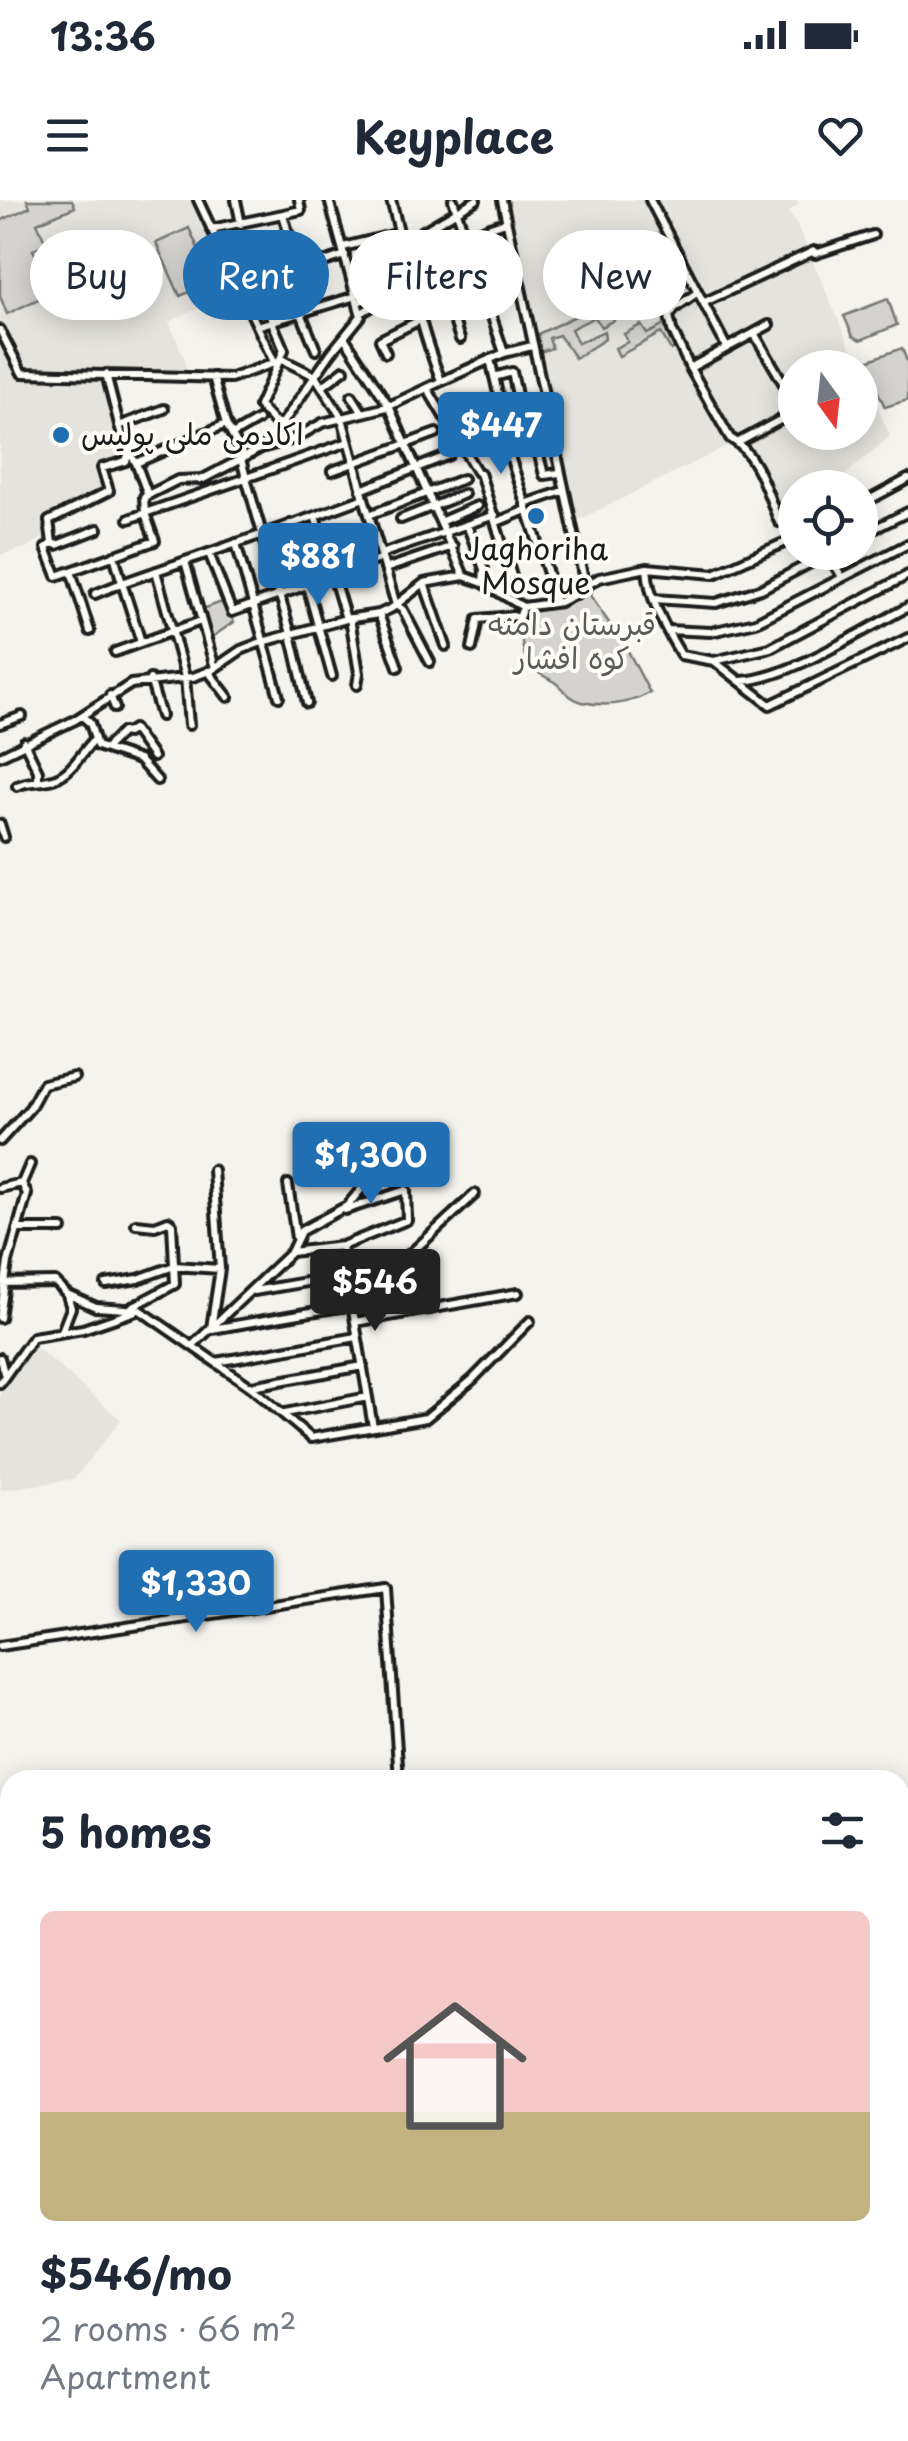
<!DOCTYPE html>
<html lang="en">
<head>
<meta charset="utf-8">
<style>
	body { margin:0; font-family:"Playpen Sans","Playpen Sans Arabic",sans-serif; background:#f6f6f7; color:#1f2937; height:100vh; display:flex; flex-direction:column; font-size:38px; white-space:nowrap }
	* { box-sizing:border-box; margin:0 }
	p { font-size:32px; color:#747a83 }
	.icon { flex:none; width:55px; height:55px; fill:none; stroke:currentColor; stroke-width:2; stroke-linecap:round; stroke-linejoin:round }
	.map { position:relative; flex:1; overflow:hidden }
	.side { position:absolute; left:0px; top:1570px; width:910px; height:672px; display:flex; flex-direction:column; background:#fff; border-radius:30px 30px 0 0; box-shadow:0 5px 25px #0003 }
	.side>* { flex:none }
	.banner { position:absolute; left:30px; top:30px; width:850px; height:90px; display:flex; gap:20px }
	.needle { width:65px; rotate:165deg }
	.fabs { position:absolute; left:778px; top:150px; display:grid; gap:20px }
	.fabs a { display:grid; place-items:center; width:100px; height:100px; border-radius:50%; background:#fff; box-shadow:0 5px 25px #0003; font-size:50px }
	.price { position:absolute; translate:-50% -85px; padding:0 22px; border-radius:10px; background:#1f6fb2; color:#fff; font-size:32px; line-height:65px; filter:drop-shadow(0 2px 5px #0008) }
	.price::after { content:''; position:absolute; left:50%; top:60px; width:30px; height:22px; margin-left:-15px; background:inherit; clip-path:polygon(0 0,100% 0,50% 100%) }
	.price.active { background:#222; color:#fff }
	ul { padding:0; list-style:none }
	li { display:grid; align-content:center; gap:20px; height:530px; padding:0 40px }
	li span { display:grid; place-items:center; height:310px; border-radius:15px; color:#555 }
	li>.icon { margin-inline-start:auto }
	span .icon { width:180px; height:180px; fill:#fffc; stroke-width:1 }
	li b { font-size:42px }
	h2 { display:flex; justify-content:space-between; align-items:center; height:120px; padding:0 40px; font-size:42px }
	.tag { padding:0 35px; border-radius:45px; background:#fff; box-shadow:0 5px 25px #0003; font-size:35px; line-height:90px }
	.tag.active { background:#1f6fb2; color:#fff }
	.status { display:flex; justify-content:space-between; align-items:center; height:70px; padding:0 50px; background:#fff; direction:ltr }
	.status svg { height:28px; fill:currentColor }
	header { display:flex; justify-content:space-between; align-items:center; height:130px; padding:0 40px; background:#fff; font-size:45px; font-weight:700 }
	.map>svg:first-child { display:block }
	.built { fill:#e4e3de }
	.green { fill:#d4d3cf; stroke:#787876; stroke-width:2.5 }
	.lines { fill:none; stroke-linecap:round; stroke-linejoin:round }
	.minor-casing { stroke:#1c1c1c; stroke-width:14 }
	.major-casing { stroke:#1c1c1c; stroke-width:16 }
	.highway-casing { stroke:#1c1c1c; stroke-width:18 }
	.minor { stroke:#fdfcf7; stroke-width:6 }
	.major { stroke:#fdfcf7; stroke-width:9 }
	.highway { stroke:#fdfcf7; stroke-width:10 }
	.poi-dot { fill:#1f6fb2; stroke:#fdfcf7; stroke-width:4 }
	.labels { text-anchor:middle; stroke-width:8; stroke-linejoin:round; paint-order:stroke }
	.poi-label { font-size:30px; fill:#1c1c1c; stroke:#fdfcf7; text-anchor:start }
	.park-label { font-size:30px; fill:#5c5c5b; stroke:#fdfcf7 }
</style>
</head>
<body>
<div class="status"><b>13:36</b><svg viewBox="0 0 49 12"><path d="M0 12V9h3v3zM5 12V6h3v6zM10 12V3h3v9zM15 12V0h3v12zM26 1h20v11H26zM47 4h2v5h-2z"/></svg></div>
<header><svg class="icon" aria-label="menu" viewBox="0 0 24 24"><path d="M4 6h16M4 12h16M4 18h16"/></svg>Keyplace<svg class="icon" aria-label="heart" viewBox="0 0 24 24"><path d="M12 20l-8-8c-3-5 5-10 8-4 3-6 11-1 8 4z"/></svg></header>
<div class="map">
<svg width="908" height="2241" viewBox="0 0 908 2241">
	<rect width="100%" height="100%" fill="#f4f3ee"/>
	<filter id="ink" filterUnits="userSpaceOnUse"><feTurbulence type="fractalNoise" baseFrequency=".01" numOctaves="2"/><feDisplacementMap in="SourceGraphic" scale="20" xChannelSelector="R" yChannelSelector="G"/><feConvolveMatrix kernelMatrix="1 2 1 2 8 2 1 2 1" color-interpolation-filters="sRGB"/></filter>
	<g filter="url(#ink)">
		<path class="built" d="M0,0H195L237,90L169,122L185,160L186,174L23,170L19,166L0,121Z
			M505,0H796L799,4L788,12L796,23L859,167L795,168V232H860V169L890,236L836,283L822,287L795,288V311L791,319L775,327L745,257L733,243L573,323Z
			M0,130L19,170L106,174L128,255L126,261L102,269L109,291L49,321V335L25,348L0,355Z
			M35,1146L121,1220L74,1279L0,1290V1190Z
			M10,1767V1961L0,1930V1769Z
			M4,2101L10,2102V2173L0,2168V2107Z
			M381,2233V2232L685,2233L683,2241H382Z"/>
		<path class="green" d="M27,0H72L75,7L37,23L46,43L33,50L55,91L7,114L0,96V21L30,7Z
			M189,28L213,82L180,96L156,43Z
			M888,99L897,125L861,140L853,136L844,116Z
			M598,105L602,112L609,109L614,120L601,127L595,117L571,129L578,143L604,131L605,139L575,158L559,135L549,138L552,148L540,152L538,134Z
			M670,122L679,145L671,150L661,133L619,156L615,148L628,142L624,134L641,125L647,134Z
			M902,148L908,164V200L885,207L864,162Z
			M586,389L628,451L650,493C629,504 605,507 582,502C572,500 565,491 557,484C550,478 537,474 531,467C521,456 518,421 523,407L560,402Z
			M219,403H225L234,422L209,439L200,410Z
			M241,2233H359L366,2241H246Z"/>
		<g class="lines">
			<g class="minor-casing">
				<path id="minor" d="M198,0L274,162
					M236,0L241,24
					M391,0C407,60 417,120 440,178L442,181L504,153L532,146
					M453,0L504,153
					M650,0L727,148
					M283,14L301,10L299,0
					M211,29L283,14L309,110
					M343,47L400,33
					M391,50L476,0
					M254,53L272,122L284,150L259,206L274,222L282,224L331,153L361,116L329,0
					M815,54L873,35
					M433,56L459,112L452,115L460,139
					M226,59L292,46
					M324,62L345,55
					M698,92L675,108L669,116L672,130L690,168L769,125
					M358,102L373,96L386,77L487,28L506,22
					M705,102L814,51
					M301,113L316,150
					M361,113L410,84
					M257,126L356,96
					M0,130L22,173L231,178L283,160L315,176L342,218L364,298
					M754,133L795,203
					M344,137L389,206L464,376
					M386,153L380,140L420,120
					M490,159L507,233L503,235L555,395L554,403
					M690,168L730,238C757,252 768,296 779,322
					M106,174L124,244L136,263
					M213,177L226,224L244,258
					M494,177L512,172L517,195
					M322,187L344,170
					M427,188L477,272L480,273L516,389
					M352,196L362,212
					M501,207L544,198
					M462,208L499,199
					M529,215L544,275L559,273
					M119,226L164,209
					M507,233L532,229
					M232,235L258,220
					M472,238L505,230
					M739,242L795,212
					M128,255L126,261L102,268L109,291L49,321L52,343L46,348L57,376L155,341L145,313L246,278L241,259L261,248L294,239L322,223L387,207L442,181
					M332,271L436,233
					M361,290L449,255
					M148,295L178,280L203,279L241,259
					M525,304L563,291
					M860,305L908,279
					M369,315L463,279
					M129,319L145,313L144,297L148,295L136,263L226,224
					M401,319L464,294
					M442,321L477,306
					M497,322L526,310
					M290,324L332,476
					M467,325L484,369L483,383
					M860,336L908,312
					M52,343L57,345L98,329
					M236,343L279,497
					M209,353L232,412L382,358
					M381,354L495,315
					M828,354L842,377
					M114,355L122,383L315,316
					M185,361L215,468
					M647,368C649,400 665,428 681,455L714,461L770,505L908,438
					M385,369L453,346
					M71,371L90,431
					M156,371L185,477L189,525
					M424,383L446,446
					M586,386L599,378L647,368L714,374L795,338
					M95,394L122,383L141,442
					M654,399L716,403L761,389L831,352
					M379,414L398,467
					M350,418L359,473L357,485
					M346,419L315,316L364,298L396,405L403,410L430,462
					M667,430L711,432L756,422L908,344
					M472,448L478,419L513,416L519,418L523,407
					M115,452L201,421
					M714,461L770,448L908,375
					M208,471L228,497
					M150,479L161,516
					M741,481C788,479 865,429 908,407
					M110,495L115,508
					M307,503L291,434L246,278L348,242
					M82,516L90,523L97,546L139,560L157,580
					M0,524L22,516
					M24,542L38,571V580
					M106,548L122,532L127,533L133,529L153,557
					M0,556L75,520L131,484L193,477L212,470L241,450L259,443L346,419L379,414L392,408L424,383L464,376L483,383L523,407L560,402L586,389L502,0
					M17,586C29,580 37,583 49,580C70,576 79,556 92,542
					M0,624L4,637
					M0,941L30,908L43,884L74,877
					M288,984L296,1038
					M0,988L22,983
					M17,1029H62
					M342,1046L373,1227
					M291,1052L342,1046L407,1020L406,990L345,1010
					M0,1083L55,1082L67,1094L96,1107L140,1110L251,1187L311,1238L426,1218L472,1180L530,1121
					M106,1084L138,1079L174,1066L220,1069
					M254,1091L347,1075
					M349,1092L390,1080L410,1054L475,994
					M132,1107L175,1084L172,1024L168,1021L155,1026L136,1024
					M0,1118L8,1062L27,994L22,983L30,964
					M355,1122L518,1093
					M211,1128L220,1069L213,970
					M212,1129L352,1105
					M62,1131L71,1108L67,1095
					M192,1146L291,1052L301,1031L347,1006L363,987L397,959L424,948
					M0,1158L4,1173
					M216,1162L357,1137
					M0,1183L33,1137L83,1129L136,1111
					M252,1186L363,1166
					M285,1213L368,1197
					M0,1446L386,1388L399,1580
					M0,1760L10,1759
					M0,1771L10,1770
					M900,1918H908
					M0,1926L10,1924
					M900,1936L908,1934
					M900,2026L908,2028
					M900,2051H908
					M900,2074L908,2070
					M900,2105L908,2101
					M900,2122L904,2131L900,2145
					M900,2205L908,2212
					M362,2232L369,2241
					M764,2241L766,2232
					M777,2241L779,2232
					M832,2241L836,2232
					M848,2241L851,2232
					M862,2241L866,2232
					M901,2241L908,2232"/>
			</g>
			<g class="major-casing">
				<path id="major" d="M0,1949L10,1978
					M0,2240L35,2241"/>
			</g>
			<g class="highway-casing">
				<path id="highway" d="M0,2175L10,2182
					M0,2186L10,2192
					M78,2232L93,2241
					M101,2232L121,2241"/>
			</g>
			<use href="#minor" class="minor"/>
			<use href="#major" class="major"/>
			<use href="#highway" class="highway"/>
		</g>
	</g>
	<g class="poi-dot">
		<circle cx="61" cy="235" r="10"/>
		<circle cx="536" cy="316" r="10"/>
	</g>
	<g class="labels">
		<g class="poi-label">
			<text x="81" y="245">اکادمی ملی پولیس</text>
			<text x="536" y="360" text-anchor="middle">Jaghoriha<tspan x="536" dy="34">Mosque</tspan></text>
		</g>
		<g class="park-label">
			<text x="572" y="435">قبرستان دامنه<tspan x="572" dy="34">کوه افشار</tspan></text>
		</g>
	</g>
</svg>
<div class="fabs">
<a><svg class="needle" viewBox="-14 -14 28 28"><path d="M0-13l5 13h-10z" fill="#e53935"/><path d="M0 13l5-13h-10z" fill="#747a83"/></svg></a>
<a><svg class="icon" aria-label="locate" viewBox="0 0 24 24"><circle cx="12" cy="12" r="6"/><path d="M12 2v4M12 18v4M2 12h4M18 12h4"/></svg></a>
</div>
<b class="price" style="left:501px;top:277px">$447</b>
<b class="price" style="left:318px;top:408px">$881</b>
<b class="price" style="left:371px;top:1007px">$1,300</b>
<b class="price active" style="left:375px;top:1134px">$546</b>
<b class="price" style="left:196px;top:1435px">$1,330</b>
<div class="banner">
<a class="tag">Buy</a>
<a class="tag active">Rent</a>
<a class="tag">Filters</a>
<a class="tag">New</a>
</div>
<section class="side">
<h2>5 homes<svg class="icon" aria-label="filters" viewBox="0 0 24 24"><path d="M4 7h16M4 17h16"/><circle cx="9" cy="7" r="2"/><circle cx="15" cy="17" r="2"/></svg></h2>
<ul>
<li><span style="background:linear-gradient(#f6c9c9 65%,#c2b280 0)"><svg class="icon" aria-label="home" viewBox="0 0 24 24"><path d="M3 11l9-7 9 7M6 9v11h12V9"/></svg></span><div><b>$546/mo</b><p>2 rooms · 66 m²</p><p>Apartment</p></div></li>
</ul>
</section>
</div>
</body>
</html>
